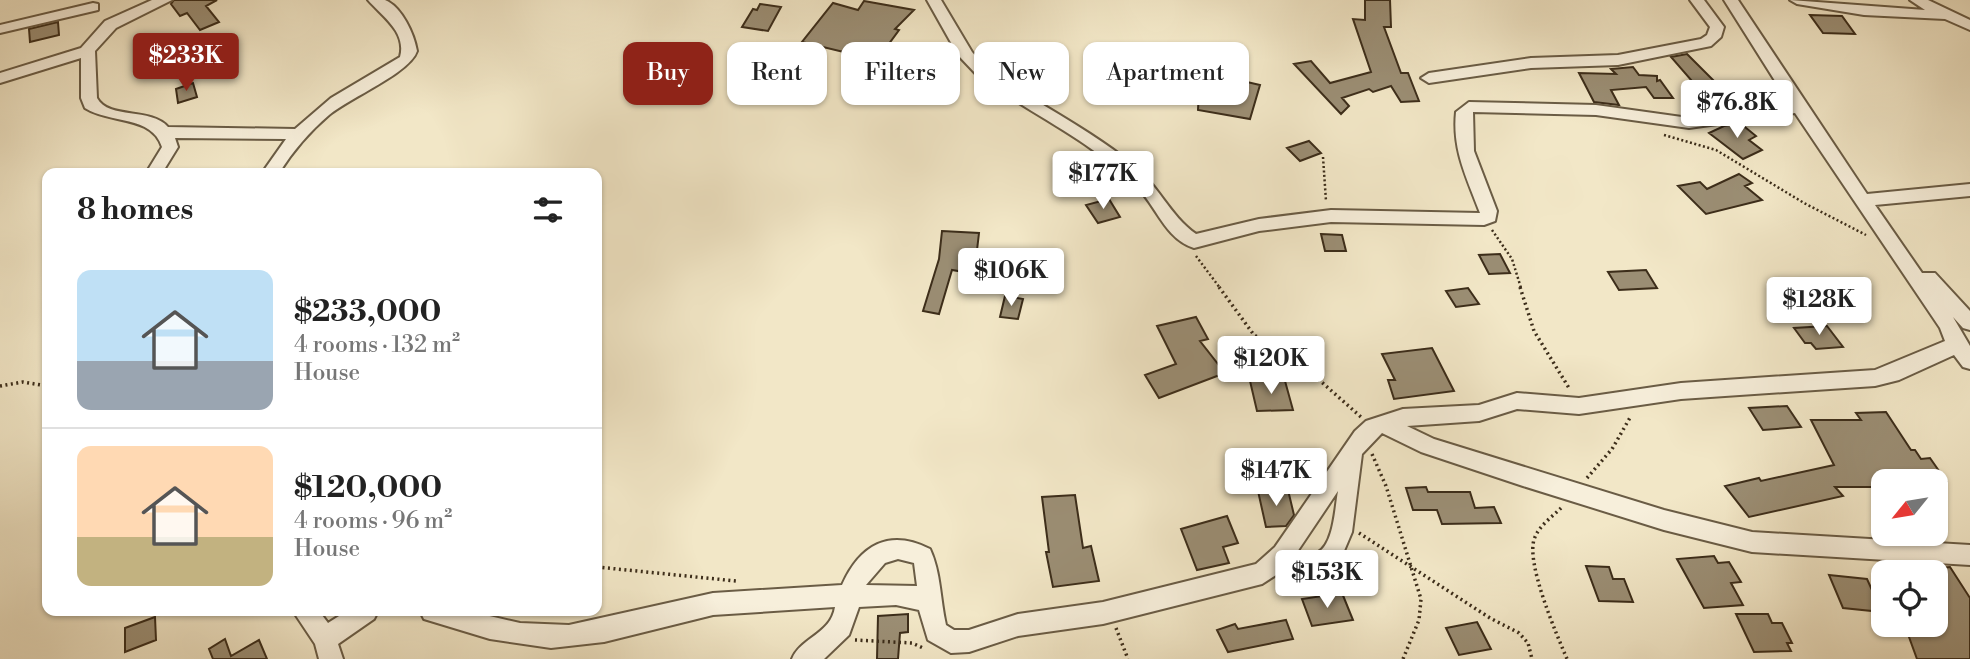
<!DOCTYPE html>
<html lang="en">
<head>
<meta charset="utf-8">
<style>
	body { margin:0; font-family:"Libre Bodoni",serif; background:#f6f6f6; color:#222; height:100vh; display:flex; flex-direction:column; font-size:26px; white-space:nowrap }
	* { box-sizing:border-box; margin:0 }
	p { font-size:23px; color:#767676 }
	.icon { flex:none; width:38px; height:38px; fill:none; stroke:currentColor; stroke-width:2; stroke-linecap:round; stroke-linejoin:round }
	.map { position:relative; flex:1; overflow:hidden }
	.drawer { position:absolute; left:42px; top:168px; width:560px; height:448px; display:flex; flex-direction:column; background:#fff; border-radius:14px; box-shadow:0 2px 5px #0004 }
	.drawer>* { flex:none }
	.banner { position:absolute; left:623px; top:42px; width:665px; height:63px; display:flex; gap:14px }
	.needle { width:46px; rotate:240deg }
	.controls { position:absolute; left:1871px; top:469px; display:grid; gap:14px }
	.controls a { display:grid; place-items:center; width:77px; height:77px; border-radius:14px; background:#fff; box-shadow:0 2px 5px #0004; font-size:35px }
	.price { position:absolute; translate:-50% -60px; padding:0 16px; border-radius:7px; background:#fff; color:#222; font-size:23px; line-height:46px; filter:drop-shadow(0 2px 4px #0008) }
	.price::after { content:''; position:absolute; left:50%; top:42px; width:21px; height:16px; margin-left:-10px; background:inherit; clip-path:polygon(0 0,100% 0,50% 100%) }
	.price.selected { background:#8f2418; color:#fff }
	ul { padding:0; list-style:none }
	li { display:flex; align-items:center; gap:21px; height:175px; padding:0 35px }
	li+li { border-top:2px solid #e0e0e0 }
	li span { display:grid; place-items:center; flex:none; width:196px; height:140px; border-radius:14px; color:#555 }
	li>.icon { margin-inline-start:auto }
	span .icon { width:84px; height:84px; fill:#fffc; stroke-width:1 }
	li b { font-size:30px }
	h2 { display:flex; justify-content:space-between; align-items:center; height:84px; padding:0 35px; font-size:30px }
	.chip { padding:0 24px; border-radius:14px; background:#fff; box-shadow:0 2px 5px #0004; font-size:24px; line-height:63px }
	.chip.selected { background:#8f2418; color:#fff }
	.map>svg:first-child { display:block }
	.building { fill:#9b8e74; stroke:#3c2d1a; stroke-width:2 }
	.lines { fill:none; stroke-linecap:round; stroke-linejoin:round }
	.minor-casing { stroke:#6a5c45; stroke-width:4 }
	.path-far1 { stroke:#3c2d1a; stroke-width:2.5; stroke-dasharray:2 2.5; stroke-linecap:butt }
	.path { stroke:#3c2d1a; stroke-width:3.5; stroke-dasharray:2 3.5; stroke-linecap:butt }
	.minor { fill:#f7efdb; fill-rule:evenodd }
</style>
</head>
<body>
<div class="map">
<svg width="1970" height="659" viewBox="0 0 1970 659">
	<rect width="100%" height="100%" fill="#f2e7c7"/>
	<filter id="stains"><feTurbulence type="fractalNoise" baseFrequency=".00286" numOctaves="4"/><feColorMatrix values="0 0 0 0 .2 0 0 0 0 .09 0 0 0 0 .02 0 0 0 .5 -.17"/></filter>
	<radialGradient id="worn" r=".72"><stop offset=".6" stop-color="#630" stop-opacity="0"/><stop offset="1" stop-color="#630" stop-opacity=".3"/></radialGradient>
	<path class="building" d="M174,0H217L206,6L219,22L200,30L187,13L180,16L171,4Z
		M1365,0H1390L1391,27H1384L1401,73H1408L1419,101L1401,102L1391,86L1373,92L1369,89L1342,98L1349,106L1341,114L1294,64L1311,61L1330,83L1371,72L1353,19L1365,20Z
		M864,1L914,10L895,29L899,30L877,60L802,42L833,3L858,10Z
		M760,4L781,7L768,31L742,27L753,9L757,10Z
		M1810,15L1842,16L1855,34L1823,33Z
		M58,22L59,35L30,42L29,29Z
		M1687,54L1720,87L1730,86L1744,99L1711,103L1671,57Z
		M1633,67L1639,75L1657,76V81L1660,80L1673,98H1654L1646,87L1611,90L1619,105L1594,102L1579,73L1616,74L1611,69Z
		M1200,69L1235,74L1234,79L1260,85L1250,119L1198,110Z
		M193,83L197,97L178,103L176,89Z
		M1740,123L1756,136L1749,140L1762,150L1743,159L1709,133L1724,126Z
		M1309,141L1321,153L1300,161L1287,148Z
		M1739,174L1752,183L1745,186L1762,200L1706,214L1678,186L1700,182L1707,189Z
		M1109,199L1120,217L1098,223L1086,205Z
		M942,231L979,233L977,250H969L964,272L952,270L939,314L923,311L939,259Z
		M1321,234L1342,235L1346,251H1325Z
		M1500,254L1510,273L1489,274L1479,255Z
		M1646,270L1657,288L1619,290L1608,272Z
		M1468,288L1479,304L1456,307L1446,291Z
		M1005,296L1023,299L1018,319L1000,317Z
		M1196,317L1208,339L1200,341L1225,373L1159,398L1145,375L1176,364L1157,326Z
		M1827,326L1843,347L1816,349L1811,343H1805L1794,328Z
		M1432,348L1454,391L1394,399L1388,380H1395L1382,354Z
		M1250,381H1285L1293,410L1257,411Z
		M1787,406L1801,427L1763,430L1749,408Z
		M1886,412L1911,450H1915L1921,459L1930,458L1946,481H1878L1882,487H1835L1843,496L1749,517L1725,486L1759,478L1761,481L1834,465L1811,420H1861L1856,413Z
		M1426,487L1428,492H1470L1475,508L1494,507L1501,523L1442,524L1437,510H1413L1406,488Z
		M1288,490L1294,515L1286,526L1266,527L1258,491Z
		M1075,495L1083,548L1091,546L1099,581L1053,587L1046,552H1049L1042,497Z
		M1227,516L1238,543L1223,547L1229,563L1197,570L1181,529Z
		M1714,556L1718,563L1729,562L1741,582L1731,583L1743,605L1704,608L1677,559Z
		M1586,566L1609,567L1613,579H1624L1633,602L1599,601Z
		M1950,567L1970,598V659H1917L1905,626L1936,631V568Z
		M1829,575L1867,579L1882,612L1843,608Z
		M1342,593L1353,620L1312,626L1302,599Z
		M908,614V632L900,633L898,659H877L878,616Z
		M1736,614H1768L1772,623H1782L1792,643H1787L1791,651L1754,652Z
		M155,617L156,640L125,652V628Z
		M1286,620L1293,639L1228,652L1217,630L1235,624L1238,629Z
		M1477,622L1491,649L1459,655L1446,628Z
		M225,639L231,656L259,640L267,659H213L209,649Z"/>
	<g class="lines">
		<g class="minor-casing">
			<path id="minor" d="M152,0H172L116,28L95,51L97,98C109,120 151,107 168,127L295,129L331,98L400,57C407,32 382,16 368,0C372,0 380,0 385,0C402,7 414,34 417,51C410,73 351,97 329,115C309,132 293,151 279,173H262L286,139L175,138L178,147L162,173H146L162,147C152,115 110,124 85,108L81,98V58L0,83V73L81,48L105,21Z
				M927,0H941L972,52L987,69C1034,102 1086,127 1131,163C1157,183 1170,216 1196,234L1259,219L1331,210L1480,213C1467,178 1452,150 1456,112L1469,102L1596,105L1689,118L1789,103L1724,0H1738L1867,194L1970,184V196L1875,205L1922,273H1935L1970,311V330L1963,328L1953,317L1970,346V369L1963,367L1954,355L1899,380L1875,386L1681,399L1579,414L1517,409L1479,421L1407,426L1434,439L1664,510L1752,532L1970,545V565L1752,552L1664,530L1523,486L1421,452L1382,433L1362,454L1352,532L1338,565L1317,575H1276L1262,584L1103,624L1018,636L969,652L951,653L928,640L919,610L896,605L859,607L849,635L824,659H792C801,637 831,634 835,607L713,615L604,642L551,648L490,639L424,619L420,611H468L520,623L569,625L713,593L842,585C860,545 889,528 930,549C941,573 940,599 946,625L954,630H969L1018,614L1103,602L1256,564L1275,547L1355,431L1366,421L1403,409L1479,405L1517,393L1579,398L1681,383L1875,370L1945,341L1940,328L1795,113L1689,128L1596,115L1473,112L1474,151L1497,211L1495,221L1484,225L1331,222L1259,231L1194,248C1165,239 1156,205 1136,186C1091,140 1028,113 977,75L958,55ZM1338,491C1335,507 1334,545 1317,553C1311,556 1302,555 1295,555ZM898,559L914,563L917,586L866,585L885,563Z
				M1690,0H1704L1724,27L1721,37L1711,46L1618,65L1531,68L1429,83L1421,78L1429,73L1531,58L1618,55L1701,39L1707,35L1710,27Z
				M1790,0L1925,10L1910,0H1928L1970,20V30L1945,19L1864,15L1797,4Z
				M93,3L98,4V10L0,33V25Z
				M293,611H319L328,623L347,611H378L374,619L338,644L343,659H319L315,644Z"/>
		</g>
		<path class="path-far1" d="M1664,135L1716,150L1804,203L1866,235
			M1323,157L1326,201
			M1492,230L1512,259L1521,288
			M1196,256L1220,288"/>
		<path class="path" d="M1219,287L1254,335L1299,362L1361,417
			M1520,287L1534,331L1569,388
			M0,386L23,382L47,386
			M1372,454L1386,486L1421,599L1419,620L1403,659
			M1587,478L1612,449L1631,416
			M1561,508C1552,517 1540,525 1535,537C1524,560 1557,635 1567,659
			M1359,533L1490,618L1519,633L1528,643L1532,659
			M597,567L736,581
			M1116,628L1128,659
			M855,640L912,643L923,648"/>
		<use href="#minor" class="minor"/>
	</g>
	<rect width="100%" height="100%" filter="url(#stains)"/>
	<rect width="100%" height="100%" fill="url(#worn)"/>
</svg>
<div class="controls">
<a><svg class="needle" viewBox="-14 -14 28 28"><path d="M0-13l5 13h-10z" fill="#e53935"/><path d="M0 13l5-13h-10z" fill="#767676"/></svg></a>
<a><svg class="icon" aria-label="locate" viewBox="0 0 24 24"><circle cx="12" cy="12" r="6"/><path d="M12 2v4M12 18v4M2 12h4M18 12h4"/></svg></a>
</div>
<b class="price selected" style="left:186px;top:93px">$233K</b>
<b class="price" style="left:1737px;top:140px">$76.8K</b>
<b class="price" style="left:1103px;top:211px">$177K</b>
<b class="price" style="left:1011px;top:308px">$106K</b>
<b class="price" style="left:1819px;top:337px">$128K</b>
<b class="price" style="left:1271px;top:396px">$120K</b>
<b class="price" style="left:1276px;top:508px">$147K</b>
<b class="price" style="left:1327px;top:610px">$153K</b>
<div class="banner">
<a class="chip selected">Buy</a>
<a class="chip">Rent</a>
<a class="chip">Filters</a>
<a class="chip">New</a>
<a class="chip">Apartment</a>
</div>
<section class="drawer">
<h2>8 homes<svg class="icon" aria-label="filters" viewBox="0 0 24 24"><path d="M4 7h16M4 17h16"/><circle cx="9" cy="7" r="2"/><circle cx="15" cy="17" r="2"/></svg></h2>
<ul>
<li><span style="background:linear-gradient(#bfe0f5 65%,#9aa5b1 0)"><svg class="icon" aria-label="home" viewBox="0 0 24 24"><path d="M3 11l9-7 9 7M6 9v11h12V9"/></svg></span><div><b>$233,000</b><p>4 rooms · 132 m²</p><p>House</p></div></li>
<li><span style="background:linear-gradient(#ffd9b3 65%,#c2b280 0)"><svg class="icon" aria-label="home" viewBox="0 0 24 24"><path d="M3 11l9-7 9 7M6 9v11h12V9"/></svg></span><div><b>$120,000</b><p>4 rooms · 96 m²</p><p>House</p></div></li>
</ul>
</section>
</div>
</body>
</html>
